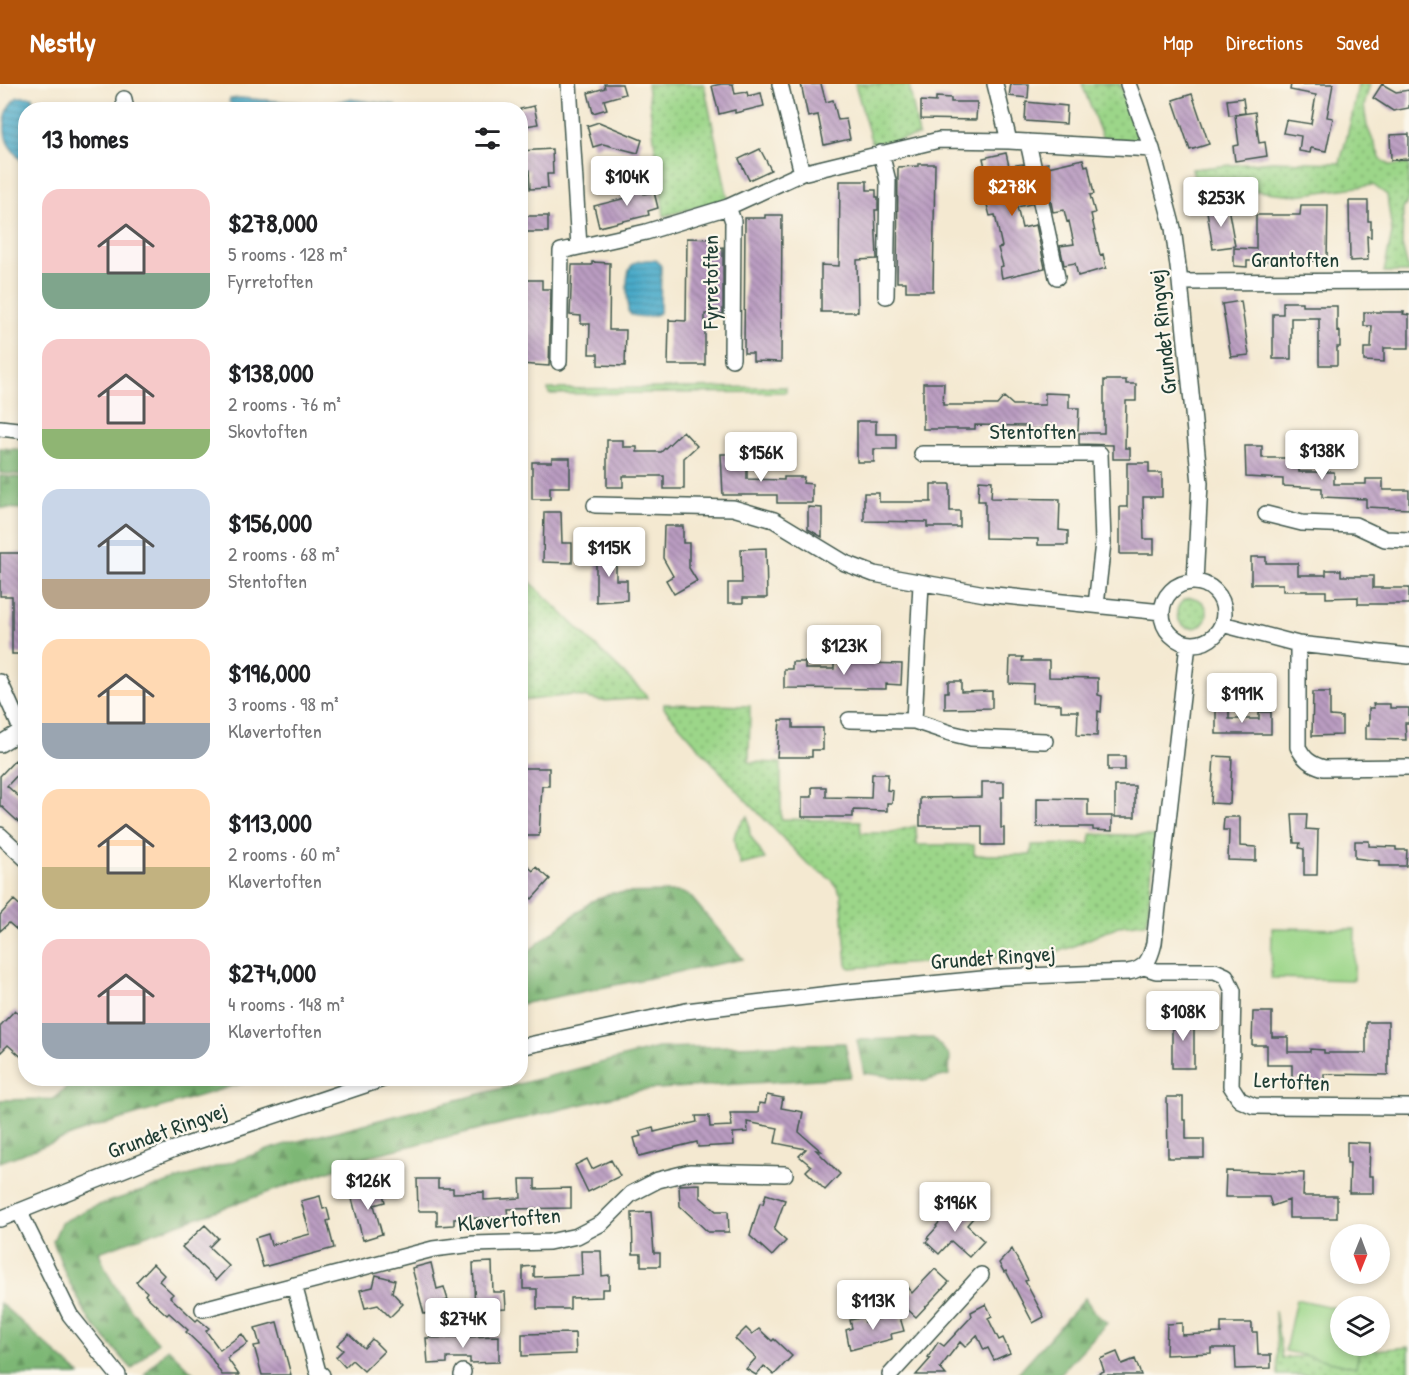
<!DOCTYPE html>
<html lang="en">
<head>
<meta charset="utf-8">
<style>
	body { margin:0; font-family:"Patrick Hand",sans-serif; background:#f6f6f6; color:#202124; height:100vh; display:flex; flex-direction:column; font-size:22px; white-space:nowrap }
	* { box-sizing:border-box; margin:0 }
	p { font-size:20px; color:#757577 }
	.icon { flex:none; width:33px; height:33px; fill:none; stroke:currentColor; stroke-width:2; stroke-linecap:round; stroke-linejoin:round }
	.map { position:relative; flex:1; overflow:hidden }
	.drawer { position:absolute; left:18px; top:18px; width:510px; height:984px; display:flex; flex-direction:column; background:#fff; border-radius:24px; box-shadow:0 3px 9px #0003 }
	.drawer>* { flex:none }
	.needle { width:39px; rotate:181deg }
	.fabs { position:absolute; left:1330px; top:1140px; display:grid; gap:12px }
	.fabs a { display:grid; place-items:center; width:60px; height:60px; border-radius:50%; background:#fff; box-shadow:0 3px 9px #0003; font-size:30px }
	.price { position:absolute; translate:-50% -51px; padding:0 14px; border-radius:6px; background:#fff; color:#222; font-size:20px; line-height:39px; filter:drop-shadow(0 2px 3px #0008) }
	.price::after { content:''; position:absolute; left:50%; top:36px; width:18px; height:14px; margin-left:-9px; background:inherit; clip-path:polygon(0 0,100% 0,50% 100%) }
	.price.on { background:#b45309; color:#fff }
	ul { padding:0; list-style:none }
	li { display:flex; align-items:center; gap:18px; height:150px; padding:0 24px }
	li span { display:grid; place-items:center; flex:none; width:168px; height:120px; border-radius:18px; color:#555 }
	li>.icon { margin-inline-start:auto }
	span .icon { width:72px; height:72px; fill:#fffc; stroke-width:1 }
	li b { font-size:26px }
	h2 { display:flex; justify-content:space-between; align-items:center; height:72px; padding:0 24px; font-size:26px }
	header { display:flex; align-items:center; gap:36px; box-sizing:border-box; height:84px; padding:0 30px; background:#b45309; color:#fff }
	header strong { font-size:28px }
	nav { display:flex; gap:33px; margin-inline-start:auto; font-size:21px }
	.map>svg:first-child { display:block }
	.grass { fill:url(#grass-dots); stroke:#5e8a5e; stroke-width:1.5 }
	.forest { fill:url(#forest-firs); stroke:#4e7a54; stroke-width:1.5 }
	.pitch { fill:#9cd689; stroke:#5e8a5e; stroke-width:1.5 }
	.water { fill:url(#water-rules); stroke:#34747e; stroke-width:1.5 }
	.building { fill:url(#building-back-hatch) }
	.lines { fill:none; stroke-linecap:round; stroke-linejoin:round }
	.street-casing { stroke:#3f574c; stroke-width:18 }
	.street { stroke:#fff; stroke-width:15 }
	.labels { text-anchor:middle; stroke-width:4.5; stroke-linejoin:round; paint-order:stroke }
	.street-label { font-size:22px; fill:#1f3d34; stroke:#fbf7ec }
</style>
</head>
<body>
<header>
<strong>Nestly</strong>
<nav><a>Map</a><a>Directions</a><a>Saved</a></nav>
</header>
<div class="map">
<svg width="1409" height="1291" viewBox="0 0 1409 1291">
	<defs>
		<pattern id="grass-dots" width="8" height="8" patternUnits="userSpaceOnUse" patternTransform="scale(1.5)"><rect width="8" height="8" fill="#9cd689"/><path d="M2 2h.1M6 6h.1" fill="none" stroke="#7faf71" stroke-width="1.8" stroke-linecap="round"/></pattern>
		<pattern id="forest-firs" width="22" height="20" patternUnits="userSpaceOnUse" patternTransform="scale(1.5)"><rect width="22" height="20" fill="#7db775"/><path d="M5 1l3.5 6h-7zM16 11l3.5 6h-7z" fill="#669661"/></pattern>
		<pattern id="water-rules" width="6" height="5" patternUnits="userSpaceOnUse" patternTransform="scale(1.5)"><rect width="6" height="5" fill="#4aaac9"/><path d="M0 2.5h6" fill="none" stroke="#3d8ca4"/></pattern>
		<pattern id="building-back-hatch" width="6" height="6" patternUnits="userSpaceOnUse" patternTransform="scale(1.5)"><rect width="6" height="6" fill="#ba9cc1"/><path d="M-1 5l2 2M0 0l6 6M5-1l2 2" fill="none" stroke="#97809e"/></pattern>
	</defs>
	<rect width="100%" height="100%" fill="#fbf7ec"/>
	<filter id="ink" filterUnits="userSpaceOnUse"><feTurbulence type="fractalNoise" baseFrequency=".0167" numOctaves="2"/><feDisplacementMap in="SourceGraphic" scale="12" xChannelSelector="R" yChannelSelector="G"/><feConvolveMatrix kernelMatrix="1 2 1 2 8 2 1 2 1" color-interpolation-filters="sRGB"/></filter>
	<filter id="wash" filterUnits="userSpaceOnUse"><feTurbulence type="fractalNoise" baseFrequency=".008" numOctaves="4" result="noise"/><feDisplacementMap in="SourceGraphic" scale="24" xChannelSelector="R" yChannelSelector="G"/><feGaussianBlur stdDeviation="1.35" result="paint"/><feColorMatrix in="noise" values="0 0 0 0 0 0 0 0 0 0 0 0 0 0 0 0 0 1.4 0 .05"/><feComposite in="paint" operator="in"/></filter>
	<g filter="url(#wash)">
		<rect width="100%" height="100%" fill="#f4e9d1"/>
		<path class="grass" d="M647,0H704L728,115L664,132Z
			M855,0H909L919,52L872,60Z
			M1082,0H1120L1138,53L1132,59L1104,58Z
			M1358,0H1370L1364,22L1367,42L1381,76L1390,81L1409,80V115L1403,125L1402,161L1409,188H1384L1392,149L1387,111L1373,101L1296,111L1196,101L1192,85L1272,77L1340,79L1352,32Z
			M786,303V308L549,310L548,305Z
			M520,488L646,611L647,614L602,617L572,611L521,617Z
			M1177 529a15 15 0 1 1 30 0a15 15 0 1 1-30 0Z
			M664,620L750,622L749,678L781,679V735L860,737L861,749H888L916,742L917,761H974V771H1031L1032,761L1090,760L1091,750L1155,752L1147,839L1118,842L1069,864L1049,870L850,884L847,881L841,810L832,796L808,780L741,711L664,624Z
			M748,732L750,751L765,775L740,781C734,759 728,749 748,732Z
			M1275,1227L1282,1274L1409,1263V1291H1278Z"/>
		<path class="forest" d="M0,364L25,366V391L0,389Z
			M0,392L25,394V425L0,424Z
			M680,808L690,812L743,875L521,920V873L592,817L612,809Z
			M933,954L950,972L949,991L924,997L864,989L857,956Z
			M845,959L851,989L850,993L641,1006L377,1070L99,1168C110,1202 134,1231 158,1258L132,1285L90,1237L66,1192L53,1157L61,1139L90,1124L283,1061L658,964Z
			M76,995V994L256,995L95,1043L0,1078V1016L53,1015Z
			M1085,1214L1094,1228L1107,1239L1059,1291H1016Z
			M0,1219L80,1291H0Z
			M168,1264L195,1291H144Z"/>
		<path class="pitch" d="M1272,844L1355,845L1354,896L1271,894Z
			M1296,1215L1341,1225V1262H1360L1356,1283L1285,1267Z"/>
		<path class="water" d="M18,13H33V25L26,26L25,81C20,75 10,65 7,57C2,43 5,21 18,13Z
			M240,14L301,19L305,21L309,25H244L234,23L229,18L230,15Z
			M349,15L394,21L398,25H327L332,19Z
			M646,176H656L661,182L660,228C653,234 640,233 631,231L628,227C628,215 624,190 632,181C635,177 641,177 646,176Z"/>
		<g id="blocks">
			<path class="building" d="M604,0H622L625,10L604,16L607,25L593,29L588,9L605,4Z
				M721,0H733L735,10L747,8L748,12L761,9L764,22L735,29V26L719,30L712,2Z
				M801,0H821L826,18L833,16L838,36L846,35L850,55L824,61L818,31L808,33Z
				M1011,0H1029L1028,14L1009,12Z
				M1291,0H1333L1327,33L1333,34L1326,67L1311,64L1310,69L1299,67L1301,52L1283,49L1286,36L1311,40L1316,11L1290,6Z
				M1382,0L1396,8L1409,6V24L1393,27L1373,14Z
				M1192,10L1209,60L1190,66L1173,16Z
				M936,13L951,14V18H977L976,36L921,35V17L936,18Z
				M1243,14L1245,29L1229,31L1227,16Z
				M1026,18L1067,22L1066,40L1025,37Z
				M534,22L538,40L520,43V25Z
				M1255,28L1259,59L1265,58L1267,72L1235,77L1233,62L1239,61L1235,31Z
				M599,38L642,56L638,69L603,60L593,63L587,42Z
				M1409,50V75L1391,76L1390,51Z
				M552,65L553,90H547L548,104L530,105L529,86L520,87V67Z
				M760,65L771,86L749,96L739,75Z
				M1006,69L1009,82L1023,80L1031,120L1017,123L1022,144L1036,141L1045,184L1002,194L1000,183L1003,182L998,164L1002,163L995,131L990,132L987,121L989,120L984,94L987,93L983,74Z
				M1083,75L1085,82L1088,81L1094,110L1090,111L1095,129L1091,130L1100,171L1103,170L1106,184L1078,192L1075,179L1064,181L1060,162L1074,160L1069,137L1067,138L1064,126L1053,128L1043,80L1048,79V83Z
				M918,80H935L933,207H906V198H897L898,83L918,82Z
				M840,97H867V106H876V113H878V126H875L877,175L857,176L858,228H821V181L839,182Z
				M641,100L644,110L654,108L658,124L648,127L649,131L599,143L594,122L630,113L628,103Z
				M1349,117H1368V137H1371V153L1367,152L1368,176L1350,177Z
				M1301,121H1328L1327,177H1247V183L1234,182V164L1256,165V131H1300Z
				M1228,123L1235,162L1213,165L1207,127Z
				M765,131H782L781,278L753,277V269H744L745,134H765Z
				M520,132H548V148H520Z
				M687,154L714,155L715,164L723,163V230H705V281H668L669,236L686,237Z
				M592,178L610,179L609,246H626L625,282L598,281V270H589L590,240H581V232L570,231L572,181H592Z
				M520,196H542V205H551L549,282L520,280Z
				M1241,217L1249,271L1231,273L1222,220Z
				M1283,218H1302V222H1337V248L1340,247V263H1337V281H1319V234H1291V275H1273V230H1283Z
				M1364,228H1404L1403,230L1409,231V264H1384V278L1364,277V264H1371L1372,242H1364Z
				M1104,296H1126V300H1136V317H1126L1125,364H1130V375H1113V361L1079,360V349H1104Z
				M923,299H944L943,321H997L1004,313L1013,321H1045V309L1069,310V324H1079L1078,346L1028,345V342L975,341V345H923Z
				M857,337H876V350H896V365H874V378H857Z
				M683,347L697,362L684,374V405H664V392H623V403H607V356H623V363H637V368H661Z
				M1245,362H1262V374H1299V388H1334V400H1366V395H1383V406H1409V425L1366,423V415L1322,413V404L1283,402V395L1246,393Z
				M721,370H747V395L784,396V393H804L803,399L812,400V419H777V411H723Z
				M552,374H570V403H550V415H532V378H552Z
				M1127,379H1149V389H1162V413H1143L1144,455H1154V470H1120V423H1127Z
				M979,396L992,397L991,414L1060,415L1059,446L1068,447V461H1038V455L985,454V417H978Z
				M931,400H950V427H960V443H927V438L864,437V409H879V418H931Z
				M808,423L822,424V453L808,445Z
				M544,428H561L562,459H572V479L543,478Z
				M664,442H683V459H689V484L697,497L674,510L666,496L673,492L663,474Z
				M766,464L767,514H743V519H728V499H742L741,465Z
				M596,466H616V496H627V516L596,518Z
				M0,469H26V570H12V512H0Z
				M1251,473H1266V479H1298V491H1326V486H1341V492H1373V504H1409V520H1358V513L1326,514V507H1283V500H1251Z
				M850,572L865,573V579L902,580L901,601L886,600V605L784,604V585H792V578H805V585H834V579H850Z
				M1010,573H1023L1022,577H1049V593L1098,594V611L1102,612L1101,628L1098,627L1097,652L1077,651L1078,627H1061V620L1032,619L1033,600L1009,599Z
				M948,597H961V608L992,607V624L945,625V608H948Z
				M1313,608H1330V632L1342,633V651L1312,652Z
				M1373,620H1390V624H1409V639H1405L1406,656L1366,655V641H1369V624H1374Z
				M1216,623H1229V635H1259V628H1271V650H1216Z
				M780,636H793V644H823V666H812V673H777Z
				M1108,672H1125V686H1108Z
				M1214,672L1232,673L1230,720L1211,719Z
				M15,676L24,684L7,702L26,719V745L0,721V692Z
				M520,684H549V702H542L539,752H520Z
				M872,690H888L887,706L893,707L892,719H887V727L853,726V733H802V713H812V703H826V713L871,714Z
				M982,698H1004V713H1001V744H1004V761H982V742H920V714L982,713Z
				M1115,702H1135V733H1115Z
				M1037,714L1088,715V732H1112V747L1093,746V743H1037Z
				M1292,730H1307L1306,745L1318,746L1317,791H1304V765L1299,764L1300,759H1294Z
				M1224,733H1240V762L1256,763V777L1228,776L1229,746H1223Z
				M1355,757H1369V762L1396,763V766H1407L1406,782H1379V777L1355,774Z
				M520,775L533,787L536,783L550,795L532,815L520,804Z
				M14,816L26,827V854L9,839L0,847V831Z
				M15,926L26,936V977L8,961L0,969V942Z
				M1253,928H1272V953H1288V968H1310V965L1324,966V969H1366V938H1388V991L1324,990V1000H1309V998H1302V995L1292,996V981H1267V961H1252Z
				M1172,932H1194V984H1172Z
				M767,1011L783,1014L781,1024L803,1028L799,1048L821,1067L816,1066L840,1090L825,1106L806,1087L811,1082L799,1072L806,1065L775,1059L778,1044L747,1038L748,1048L733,1049L734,1061L698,1063L697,1058L639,1072L634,1054L641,1052L639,1047L653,1043L654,1048L697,1038L696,1032H709L710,1043L732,1042L730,1029H758L759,1019L765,1020Z
				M1167,1013H1183V1036H1186V1055H1204V1074H1168Z
				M1347,1058L1370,1059L1369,1092H1373V1109H1349L1350,1079H1347Z
				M587,1075L592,1085L611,1076L620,1092L588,1108L575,1081Z
				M1226,1087L1304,1089L1303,1112H1337V1134H1289V1116L1272,1122L1269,1113H1225Z
				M417,1095H438V1104H453V1109L484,1108V1116L521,1114L520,1095H535V1105L571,1104V1124L507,1125L508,1133L454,1135V1141L437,1142V1127H418Z
				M700,1100V1113L716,1127H728L729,1148H708L680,1122L679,1101Z
				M381,1102L385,1118L374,1121L382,1150L363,1156L351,1111Z
				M766,1110L785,1116L774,1146L786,1157L772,1172L750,1152L760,1119L763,1120Z
				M320,1112L323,1125L327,1124L330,1136L327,1137L334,1164L263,1183L255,1154L268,1150L271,1161L310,1150L301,1117Z
				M959,1121L973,1134L967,1141L984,1157L969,1173L951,1157L939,1170L926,1158L929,1155L927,1154L937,1143L936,1142L950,1126L952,1128Z
				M651,1128L654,1169H660V1182H641V1170H633L632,1129Z
				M205,1141L218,1154L209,1163L229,1182L216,1196L182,1163Z
				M1012,1165L1028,1196L1025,1197L1044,1233L1033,1239L1006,1187L1004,1188L999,1179Z
				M581,1167H601L602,1192L609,1191V1205H602V1213L570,1214V1225H537V1205H523V1183L534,1182V1193L582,1191Z
				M492,1178L493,1208H505L506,1225L475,1226L473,1179Z
				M431,1179L437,1205L444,1203L448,1216L441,1218L443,1225L424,1230L412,1184Z
				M153,1180L164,1191L159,1197L173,1210L170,1213L196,1237L198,1235L209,1244L206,1247L220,1266L242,1250L248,1259L227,1274L239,1291H222L208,1269L186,1248L188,1246L169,1229L167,1231L145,1211L147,1208L136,1198Z
				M935,1185L949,1198L916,1233L895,1214L906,1202L912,1209Z
				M376,1191L395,1196L392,1208L403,1220L390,1233L378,1221L365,1224L360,1206L373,1203Z
				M986,1220L992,1232L988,1234L999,1256L1003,1254L1010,1269L994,1276L988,1264L984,1266L977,1251L965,1263L960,1258L940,1284L946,1291H916L931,1274L928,1273L938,1258L944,1262L972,1232L971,1228Z
				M899,1230L904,1247L891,1250L892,1255L850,1266L846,1246L852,1244L850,1236L864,1233L865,1238Z
				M277,1238L291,1291H262L254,1262L260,1261L255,1244Z
				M1182,1239V1251L1221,1249V1239H1252V1248H1257L1258,1271H1271V1284L1236,1285L1235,1264H1211V1269L1166,1271L1167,1240Z
				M746,1244L752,1250L759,1245L772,1257L774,1255L792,1272L774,1291L764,1282L756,1291L746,1285L756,1274L735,1255Z
				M575,1249L576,1270L522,1272V1250Z
				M349,1250L364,1264L372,1255L384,1267L364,1287L352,1276L345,1283L336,1273L343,1266L337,1261Z
				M499,1252V1278L470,1279V1274H447V1279L428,1280L426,1254Z
				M1117,1268L1122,1280L1135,1275L1141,1291H1095L1104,1287L1100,1275Z"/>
		</g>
	</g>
	<g filter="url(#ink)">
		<use href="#blocks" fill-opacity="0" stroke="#3f574c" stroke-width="1.5"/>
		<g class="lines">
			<g class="street-casing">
				<path id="street" d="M569,0L579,163
					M780,0L802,89
					M995,0L1009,57
					M1128,0L1152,65L1173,144L1180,198L1200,399L1195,498
					M124,15L126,26
					M1028,58L1057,193
					M881,69L888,97L886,212
					M728,123L733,137L732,275
					M1180,198L1409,197
					M559,278L561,167L646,148L728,123L802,89L939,56L1009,57L1152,65
					M0,344L26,347
					M922,370H1100L1103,459L1096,521
					M595,421L733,424L774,436L845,479L874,490L985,510L1162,528
					M1266,430L1302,439L1355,441L1385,455L1409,456
					M1162 529a31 31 0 1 1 62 0a31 31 0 1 1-62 0Z
					M1222,540L1298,560L1409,572
					M1298,560V663C1304,675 1310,680 1324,684L1409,683
					M0,598L21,645
					M849,636L914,637L950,649L971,654L1045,657
					M914,637L921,500
					M0,660L26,644
					M0,751L26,775
					M1144,883L1156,887H1215L1226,892L1233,907L1231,1002L1240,1016L1254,1022L1409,1023
					M520,963L686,927L847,908L1003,893L1128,888C1146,885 1150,876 1154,859L1188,560
					M19,1127L70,1231L118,1291
					M0,1135L177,1064L386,994
					M294,1201L318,1288L322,1291
					M203,1225L433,1165L473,1160L549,1158L577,1152L602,1139L631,1110L658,1096L690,1088L785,1090
					M462,1291L463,1288
					M890,1291L981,1191"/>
			</g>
			<use href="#street" class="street"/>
		</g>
	</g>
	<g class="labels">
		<g class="street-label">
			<text x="1295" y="183">Grantoften</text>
			<text transform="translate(710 198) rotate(-90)" y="8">Fyrretoften</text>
			<text transform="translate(1162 248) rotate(-96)" y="8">Grundet Ringvej</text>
			<text x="1033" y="355">Stentoften</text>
			<text transform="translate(993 873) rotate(-4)" y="8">Grundet Ringvej</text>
			<text transform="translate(1292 997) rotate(3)" y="8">Lertoften</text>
			<text transform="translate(167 1046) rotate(-20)" y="8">Grundet Ringvej</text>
			<text transform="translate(509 1135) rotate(-5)" y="8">Kløvertoften</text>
		</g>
	</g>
</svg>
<div class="fabs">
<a><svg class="needle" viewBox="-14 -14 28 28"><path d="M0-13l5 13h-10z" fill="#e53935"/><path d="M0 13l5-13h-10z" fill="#757577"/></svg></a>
<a><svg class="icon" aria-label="layers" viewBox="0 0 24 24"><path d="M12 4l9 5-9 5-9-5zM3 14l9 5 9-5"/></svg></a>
</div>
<b class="price" style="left:627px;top:123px">$104K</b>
<b class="price on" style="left:1012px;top:133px">$278K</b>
<b class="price" style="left:1221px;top:144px">$253K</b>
<b class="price" style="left:1322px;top:397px">$138K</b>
<b class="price" style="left:761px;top:399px">$156K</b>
<b class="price" style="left:609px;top:494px">$115K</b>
<b class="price" style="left:844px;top:592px">$123K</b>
<b class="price" style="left:1242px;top:640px">$191K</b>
<b class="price" style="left:1183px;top:958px">$108K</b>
<b class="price" style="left:368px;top:1127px">$126K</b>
<b class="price" style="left:955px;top:1149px">$196K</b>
<b class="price" style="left:873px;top:1247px">$113K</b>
<b class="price" style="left:463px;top:1265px">$274K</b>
<section class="drawer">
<h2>13 homes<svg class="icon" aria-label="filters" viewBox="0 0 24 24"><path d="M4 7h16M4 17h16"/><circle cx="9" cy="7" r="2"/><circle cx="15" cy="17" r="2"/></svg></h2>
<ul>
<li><span style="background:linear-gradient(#f6c9c9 70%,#7fa58c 0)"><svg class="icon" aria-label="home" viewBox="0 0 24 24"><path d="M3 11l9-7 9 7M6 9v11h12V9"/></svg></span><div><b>$278,000</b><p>5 rooms · 128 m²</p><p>Fyrretoften</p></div></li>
<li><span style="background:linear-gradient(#f6c9c9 75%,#8fb573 0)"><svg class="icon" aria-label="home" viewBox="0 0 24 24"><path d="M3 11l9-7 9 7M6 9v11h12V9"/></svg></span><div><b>$138,000</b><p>2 rooms · 76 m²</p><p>Skovtoften</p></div></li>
<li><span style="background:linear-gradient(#c9d6e8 75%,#b9a48a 0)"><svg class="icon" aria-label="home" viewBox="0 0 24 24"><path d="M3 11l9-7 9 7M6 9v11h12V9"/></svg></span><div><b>$156,000</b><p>2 rooms · 68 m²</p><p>Stentoften</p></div></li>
<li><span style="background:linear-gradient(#ffd9b3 70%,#9aa5b1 0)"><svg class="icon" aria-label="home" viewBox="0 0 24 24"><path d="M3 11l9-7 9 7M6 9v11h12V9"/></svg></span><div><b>$196,000</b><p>3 rooms · 98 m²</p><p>Kløvertoften</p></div></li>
<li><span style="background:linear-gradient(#ffd9b3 65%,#c2b280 0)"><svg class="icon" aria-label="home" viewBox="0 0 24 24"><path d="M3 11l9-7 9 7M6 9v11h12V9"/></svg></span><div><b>$113,000</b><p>2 rooms · 60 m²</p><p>Kløvertoften</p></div></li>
<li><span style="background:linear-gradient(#f6c9c9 70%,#9aa5b1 0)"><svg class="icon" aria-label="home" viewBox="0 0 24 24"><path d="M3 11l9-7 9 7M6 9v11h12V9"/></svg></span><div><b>$274,000</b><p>4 rooms · 148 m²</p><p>Kløvertoften</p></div></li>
</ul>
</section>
</div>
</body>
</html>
